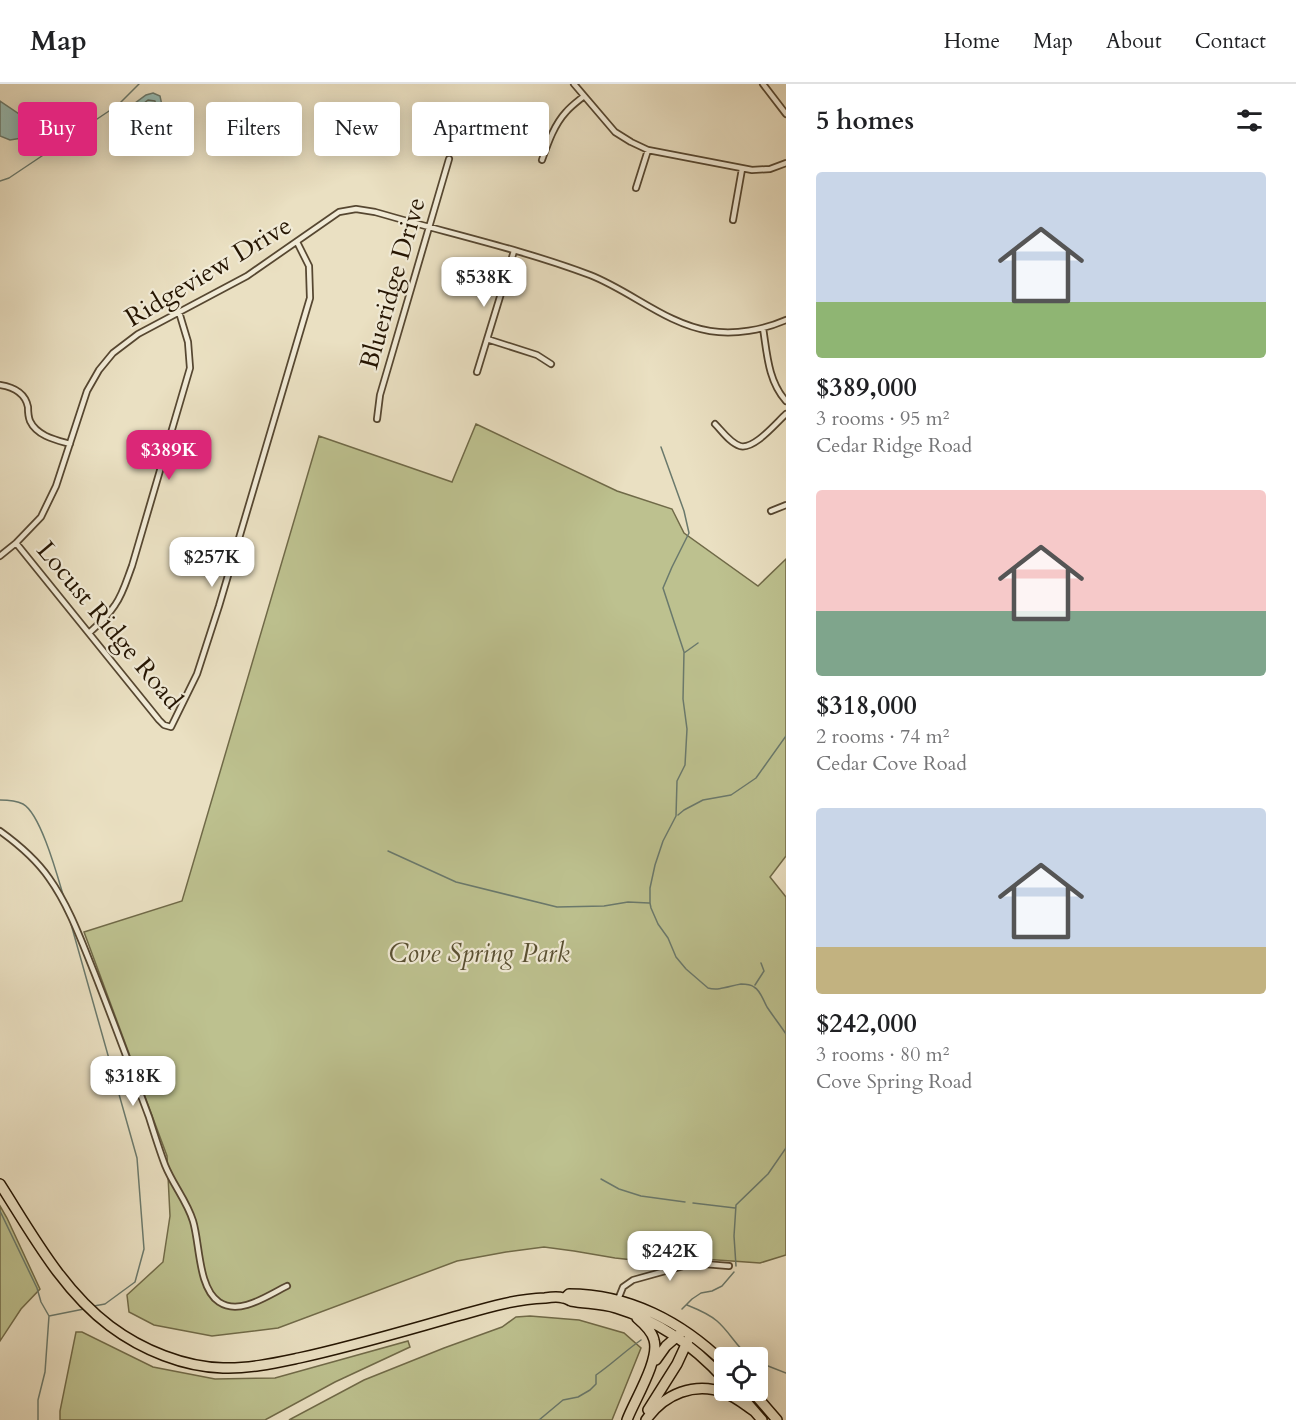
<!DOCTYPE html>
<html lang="en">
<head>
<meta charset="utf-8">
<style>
	body { margin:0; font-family:Cardo,serif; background:#f6f6f6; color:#202124; height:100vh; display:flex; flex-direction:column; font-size:22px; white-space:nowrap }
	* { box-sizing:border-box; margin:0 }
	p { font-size:20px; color:#757577 }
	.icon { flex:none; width:33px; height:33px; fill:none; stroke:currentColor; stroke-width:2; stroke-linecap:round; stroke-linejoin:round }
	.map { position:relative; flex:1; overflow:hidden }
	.sheet { display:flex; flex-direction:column; background:#fff; width:510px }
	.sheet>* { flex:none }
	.banner { position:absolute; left:18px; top:18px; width:570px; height:54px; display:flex; gap:12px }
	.fabs { position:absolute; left:714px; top:1263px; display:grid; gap:12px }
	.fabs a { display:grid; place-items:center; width:54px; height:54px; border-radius:6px; background:#fff; box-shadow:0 3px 15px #0003; font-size:30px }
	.price { position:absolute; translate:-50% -51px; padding:0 14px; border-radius:12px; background:#fff; color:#222; font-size:20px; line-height:39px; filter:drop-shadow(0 2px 3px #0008) }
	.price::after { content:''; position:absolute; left:50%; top:36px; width:18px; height:14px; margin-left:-9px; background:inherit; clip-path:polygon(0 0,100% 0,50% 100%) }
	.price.on { background:#db2777; color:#fff }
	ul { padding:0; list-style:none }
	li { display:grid; align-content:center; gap:12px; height:318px; padding:0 30px }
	li span { display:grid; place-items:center; height:186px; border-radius:6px; color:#555 }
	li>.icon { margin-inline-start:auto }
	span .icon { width:108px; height:108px; fill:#fffc; stroke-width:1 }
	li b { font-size:26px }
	h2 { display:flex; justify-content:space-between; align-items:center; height:72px; padding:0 30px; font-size:26px }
	.pill { padding:0 21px; border-radius:6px; background:#fff; box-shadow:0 3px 15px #0003; font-size:21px; line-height:54px }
	.pill.on { background:#db2777; color:#fff }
	header { display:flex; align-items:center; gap:36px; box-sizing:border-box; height:84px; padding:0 30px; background:#fff; border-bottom:2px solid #e0e0e0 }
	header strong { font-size:28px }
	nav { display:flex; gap:33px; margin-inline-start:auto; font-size:21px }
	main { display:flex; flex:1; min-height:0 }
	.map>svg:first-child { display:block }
	.green { fill:#bdc18f; stroke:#706a48; stroke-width:1.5 }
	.water { fill:#98bdb4; stroke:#6a796c; stroke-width:1.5 }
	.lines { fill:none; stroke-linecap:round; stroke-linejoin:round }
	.shore { stroke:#5e685a; stroke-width:1.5 }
	.stream { stroke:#6a796c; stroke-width:1.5 }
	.street-casing { stroke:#564731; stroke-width:8 }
	.highway-casing { stroke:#241401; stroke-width:12 }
	.street { stroke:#f1ebd7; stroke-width:4.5 }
	.highway { stroke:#eae0c2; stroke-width:9 }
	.labels { text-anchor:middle; stroke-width:4.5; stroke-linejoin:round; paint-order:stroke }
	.street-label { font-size:26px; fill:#241401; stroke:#f1ebd7 }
	.park-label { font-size:26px; font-style:italic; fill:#5a5133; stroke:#f1ebd7 }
</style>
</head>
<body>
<header>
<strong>Map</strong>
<nav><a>Home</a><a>Map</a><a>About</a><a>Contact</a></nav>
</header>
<main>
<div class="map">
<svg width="786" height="1336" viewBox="0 0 786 1336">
	<rect width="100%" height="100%" fill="#eae0c2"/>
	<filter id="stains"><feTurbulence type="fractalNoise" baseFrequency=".00333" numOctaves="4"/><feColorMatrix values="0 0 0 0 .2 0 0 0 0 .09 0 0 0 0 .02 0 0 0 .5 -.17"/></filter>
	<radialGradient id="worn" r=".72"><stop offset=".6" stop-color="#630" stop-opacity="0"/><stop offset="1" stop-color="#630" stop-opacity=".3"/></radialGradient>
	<path class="green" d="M476,340L617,407L672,425L684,449L758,502L786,475V772L770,793L786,813V1171L760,1179L703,1175L652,1178L615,1174L574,1167L544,1163L506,1168L457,1177L278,1244L212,1252L154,1241L129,1228L127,1211L163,1178L170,1132L167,1072L84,848L182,817L319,352L452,398Z
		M0,1122L7,1134L40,1205L21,1225L0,1257Z
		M530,1232L579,1236L624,1249L641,1264L612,1336H289L364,1296L444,1264L502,1243L516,1233Z
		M76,1248H82L153,1283L215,1295L275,1294L408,1257L410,1263L335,1298L265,1336H60V1327Z"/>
	<path class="water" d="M153,9L160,12L163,26L161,31L136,45L130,43L123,34V28L146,11Z
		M0,17L28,36L31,44L28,53L10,56L0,52Z"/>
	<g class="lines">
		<path class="shore" d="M148,16L155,17L156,26L136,37H133L129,33L130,30Z"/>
		<path class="stream" d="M0,97L9,94L118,21L139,0
			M661,363L684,427L689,449L672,483L663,504L684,568L683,615L687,645L685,681L677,697L676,732L663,757L655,781L650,804V819L651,824L658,840L668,854L676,873L686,885L708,904C719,907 729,902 741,900C746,900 750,900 754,903C761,907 763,916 767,923C773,932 780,941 786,950
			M684,569L698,559
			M0,716C7,716 17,717 23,720C41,730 58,794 64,814
			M678,731L684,726L703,716L731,711L756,694L786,652
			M388,767L456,798L557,823L604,822L628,818L649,819
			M69,833L137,1074L144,1165L135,1198L105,1220L94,1222
			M755,901L764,887L761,879
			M601,1095L619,1105L641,1112L685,1118
			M693,1119L735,1124
			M0,1127L37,1204L41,1218L49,1232L45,1288L38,1316V1336
			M736,1182L734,1152L736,1121L768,1090L786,1064
			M687,1221C697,1225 709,1230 717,1237C730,1248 737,1264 751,1274
			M682,1225L692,1215L701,1209L712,1207L722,1202L734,1188
			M49,1232L84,1225
			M758,1278L786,1289
			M539,1336L563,1316L578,1313L590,1306L596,1300V1291C612,1280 625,1267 641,1256"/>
		<g class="street-casing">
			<path id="street" d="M574,0L615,48L631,58L648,66L752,86L770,85L786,79
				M763,0L786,30
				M542,76C548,59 554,41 566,28C571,22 578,17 584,12
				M636,104L648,66
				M733,136L742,85
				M763,244C767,269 768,297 786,317
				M487,255L537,271L551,280
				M477,288L514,167
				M0,301C13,303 25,308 28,323C28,327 28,332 30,337C37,352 56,356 70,360
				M377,335L380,311L449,75
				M715,340C722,347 730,359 740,362C754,366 776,339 786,330
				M771,427L786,421
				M16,459L159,636L164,641L171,643L197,590L219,522L310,214L309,182L297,158
				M0,472L16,459L41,433L56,402L87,307L99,286L113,269L138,250L247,192L339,128L356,125L375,128C447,149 521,165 590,191C631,207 666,240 710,247C735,251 763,246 786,236
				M89,549C98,541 108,532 115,521C123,510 127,495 132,482L190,284L188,258L179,228
				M0,747C18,760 36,775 49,794C69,822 81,856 94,888C113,936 131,985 149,1033C154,1049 159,1065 165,1081C173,1101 187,1117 193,1137C200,1160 198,1204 219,1218C240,1232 268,1211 287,1202
				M617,1218L623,1203L633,1196L687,1181L704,1180L729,1182"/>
		</g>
		<g class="highway-casing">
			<path id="highway" d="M0,1100C32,1150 62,1206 110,1242C142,1266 184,1283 223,1284C248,1285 275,1279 299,1274C354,1262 407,1246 461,1231C489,1223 516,1215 545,1214C551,1213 558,1212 563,1214C566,1214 569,1216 571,1217C586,1220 601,1219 616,1224C659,1237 694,1262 724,1295
				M565,1214L569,1210C629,1210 682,1238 724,1279
				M656,1276L666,1262L681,1249
				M736,1306L762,1336
				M751,1306L777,1336
				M648,1326L677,1280L689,1254
				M627,1336C634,1317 660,1276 654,1256C652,1247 644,1240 637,1234
				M646,1336C664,1310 695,1297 725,1309C736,1313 745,1321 754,1327"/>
		</g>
		<use href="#street" class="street"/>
		<use href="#highway" class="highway"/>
	</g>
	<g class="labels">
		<g class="street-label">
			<text transform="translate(208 187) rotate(-31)" y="9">Ridgeview Drive</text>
			<text transform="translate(392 199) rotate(-74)" y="9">Blueridge Drive</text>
			<text transform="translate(110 541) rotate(50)" y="9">Locust Ridge Road</text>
		</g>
		<g class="park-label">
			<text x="479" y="878">Cove Spring Park</text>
		</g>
	</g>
	<rect width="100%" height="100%" filter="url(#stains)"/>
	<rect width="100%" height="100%" fill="url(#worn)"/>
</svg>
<div class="fabs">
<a><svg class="icon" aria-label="locate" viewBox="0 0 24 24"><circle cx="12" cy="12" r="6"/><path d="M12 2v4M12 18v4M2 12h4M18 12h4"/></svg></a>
</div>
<b class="price" style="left:484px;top:224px">$538K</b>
<b class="price on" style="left:169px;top:397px">$389K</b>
<b class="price" style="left:212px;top:504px">$257K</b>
<b class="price" style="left:133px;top:1023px">$318K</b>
<b class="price" style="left:670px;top:1198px">$242K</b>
<div class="banner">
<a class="pill on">Buy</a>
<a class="pill">Rent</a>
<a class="pill">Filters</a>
<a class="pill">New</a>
<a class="pill">Apartment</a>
</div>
</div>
<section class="sheet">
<h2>5 homes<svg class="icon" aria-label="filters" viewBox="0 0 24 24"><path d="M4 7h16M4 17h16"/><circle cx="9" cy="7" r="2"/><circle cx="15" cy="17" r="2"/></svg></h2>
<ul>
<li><span style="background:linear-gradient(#c9d6e8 70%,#8fb573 0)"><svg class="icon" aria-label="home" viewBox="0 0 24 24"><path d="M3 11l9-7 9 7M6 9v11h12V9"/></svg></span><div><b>$389,000</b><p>3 rooms · 95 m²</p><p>Cedar Ridge Road</p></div></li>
<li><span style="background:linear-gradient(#f6c9c9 65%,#7fa58c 0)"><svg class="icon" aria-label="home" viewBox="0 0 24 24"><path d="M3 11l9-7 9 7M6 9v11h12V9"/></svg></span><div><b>$318,000</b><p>2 rooms · 74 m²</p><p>Cedar Cove Road</p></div></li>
<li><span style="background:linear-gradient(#c9d6e8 75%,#c2b280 0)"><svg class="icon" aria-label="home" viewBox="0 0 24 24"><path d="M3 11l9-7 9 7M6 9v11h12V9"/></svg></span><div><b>$242,000</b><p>3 rooms · 80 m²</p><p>Cove Spring Road</p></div></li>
</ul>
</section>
</main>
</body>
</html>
